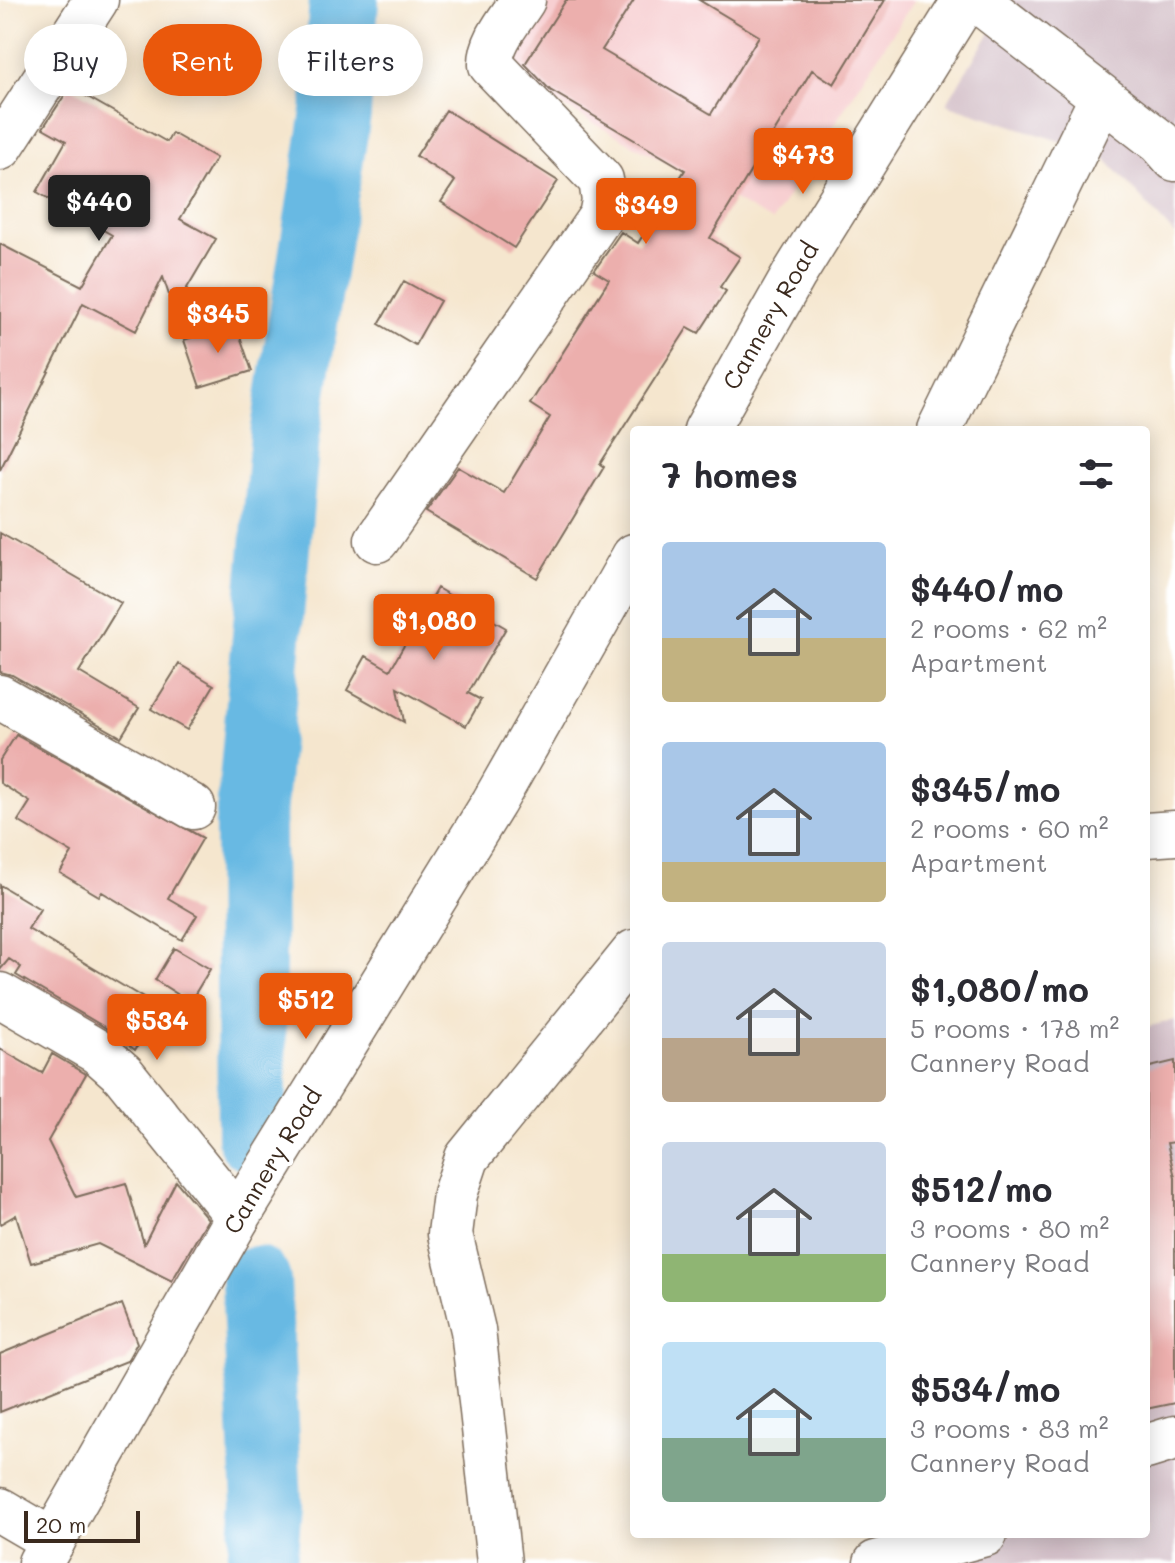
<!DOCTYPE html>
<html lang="en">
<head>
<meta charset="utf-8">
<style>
	body { margin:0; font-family:Mali,sans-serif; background:#f2f2f3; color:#2b2b33; height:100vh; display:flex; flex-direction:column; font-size:30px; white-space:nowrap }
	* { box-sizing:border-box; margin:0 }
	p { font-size:26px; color:#7c7c81 }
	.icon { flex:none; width:44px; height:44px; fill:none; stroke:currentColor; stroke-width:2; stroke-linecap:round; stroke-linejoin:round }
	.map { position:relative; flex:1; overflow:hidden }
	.side { position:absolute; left:630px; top:426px; width:520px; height:1112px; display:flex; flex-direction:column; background:#fff; border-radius:8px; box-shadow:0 4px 20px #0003 }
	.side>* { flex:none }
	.banner { position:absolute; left:24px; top:24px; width:486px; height:72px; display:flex; gap:16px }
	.scale { position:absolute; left:24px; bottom:20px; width:116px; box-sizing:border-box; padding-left:8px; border:4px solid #3b2a1e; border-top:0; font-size:22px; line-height:28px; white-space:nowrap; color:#3b2a1e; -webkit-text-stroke:6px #fff; paint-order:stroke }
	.price { position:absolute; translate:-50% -68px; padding:0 18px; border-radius:8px; background:#ea580c; color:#fff; font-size:26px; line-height:52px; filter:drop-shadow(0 2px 4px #0008) }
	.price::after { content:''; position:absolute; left:50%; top:48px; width:24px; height:18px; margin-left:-12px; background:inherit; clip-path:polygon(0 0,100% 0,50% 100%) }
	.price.current { background:#222; color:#fff }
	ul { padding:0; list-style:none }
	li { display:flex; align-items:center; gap:24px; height:200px; padding:0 32px }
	li span { display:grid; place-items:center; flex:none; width:224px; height:160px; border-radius:8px; color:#555 }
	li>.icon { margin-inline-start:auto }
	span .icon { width:96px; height:96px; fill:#fffc; stroke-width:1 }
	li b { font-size:34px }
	h2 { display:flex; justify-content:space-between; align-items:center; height:96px; padding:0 32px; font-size:34px }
	.pill { padding:0 28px; border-radius:36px; background:#fff; box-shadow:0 4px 20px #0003; font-size:28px; line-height:72px }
	.pill.current { background:#ea580c; color:#fff }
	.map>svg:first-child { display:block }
	.built { fill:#f7cfd1 }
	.industrial { fill:#d2bdc6 }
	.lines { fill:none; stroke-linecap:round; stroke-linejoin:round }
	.river { stroke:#68b9e3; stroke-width:70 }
	.building { fill:#ecafad }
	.minor-casing { stroke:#7c6c5c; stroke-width:47 }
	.major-casing { stroke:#7c6c5c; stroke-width:47 }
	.minor { stroke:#fff; stroke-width:44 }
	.major { stroke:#fff; stroke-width:44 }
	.labels { text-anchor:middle; stroke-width:8; stroke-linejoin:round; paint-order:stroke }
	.street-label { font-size:24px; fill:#3b2a1e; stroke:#fff }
</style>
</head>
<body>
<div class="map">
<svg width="1175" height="1563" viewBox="0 0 1175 1563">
	<rect width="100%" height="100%" fill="#fff"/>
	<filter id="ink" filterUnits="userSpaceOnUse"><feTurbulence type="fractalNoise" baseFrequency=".0125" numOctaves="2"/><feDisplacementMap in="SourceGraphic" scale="16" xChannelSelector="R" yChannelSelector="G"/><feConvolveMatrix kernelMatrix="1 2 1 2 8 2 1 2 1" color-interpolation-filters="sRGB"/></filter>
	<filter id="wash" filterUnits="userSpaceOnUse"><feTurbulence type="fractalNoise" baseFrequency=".006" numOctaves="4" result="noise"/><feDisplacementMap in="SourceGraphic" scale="32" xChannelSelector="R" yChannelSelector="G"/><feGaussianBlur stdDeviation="1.8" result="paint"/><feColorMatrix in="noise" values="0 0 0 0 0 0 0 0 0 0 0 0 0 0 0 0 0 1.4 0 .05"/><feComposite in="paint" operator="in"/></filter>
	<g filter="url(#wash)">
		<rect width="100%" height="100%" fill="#f5e6ce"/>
		<path class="built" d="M542,0H914L772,221L499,71Z"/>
		<path class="industrial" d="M1010,0H1175V235L1102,155L946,104Z
			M1175,1020V1563H950L942,1534H1146V1027Z"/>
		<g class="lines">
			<path class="river" d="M252,1137L250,826L285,436L336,113L344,0
				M256,1281L267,1503L262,1563"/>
		</g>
		<g id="blocks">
			<path class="building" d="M566,0H634L602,50L711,114L759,36L699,0H885L834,84L812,70L710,238L740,257L720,287L726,291L699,333L688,327L600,464L604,467L537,578L426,512L458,467L504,493L550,417L530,404L609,280L594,271L621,232L638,243L685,170L550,90L525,64Z
				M70,87L167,142L172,133L216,158L180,219L216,239L174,310L163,277L136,331L83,303L0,470V244L82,286L112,235L37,192L66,141L43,128Z
				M446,110L558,181L514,248L441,202L455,181L416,156Z
				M404,281L440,301L415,345L379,324Z
				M235,322L252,371L200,387L184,340Z
				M0,533L121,603L79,672L139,708L121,737L12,675L0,672Z
				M437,588L506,628L468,693L481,700L466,726L398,688L404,722L347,690L366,656L390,670Z
				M179,664L214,685L187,730L151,709Z
				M16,735L203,838L168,898L197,915L182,940L102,892L99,896L60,873L72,853L18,821L30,802L0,783V760Z
				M0,885L40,909L28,929L160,1008L135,1050L111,1031L16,975L21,967L9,959L0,970Z
				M174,948L210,969L190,1002L155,980Z
				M0,1049L42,1073L52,1054L86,1074L48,1141L76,1197L126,1183L144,1244L176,1181L208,1219L172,1281L98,1244L31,1263L16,1215L0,1224Z
				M1175,1061V1142L1167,1143L1175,1177V1403L1146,1409V1068Z
				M122,1304L137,1343L127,1361L0,1412V1354Z"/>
		</g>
	</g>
	<g filter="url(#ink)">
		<use href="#blocks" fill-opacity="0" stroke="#7c6c5c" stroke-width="2"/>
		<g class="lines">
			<g class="minor-casing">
				<path id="minor" d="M977,0L1160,142L1175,159
					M0,148L96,0
					M939,430L1102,97
					M377,540L601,216L604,201L601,180L491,65C490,42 511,19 523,0
					M0,697L193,807
					M1146,835L1175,833
					M0,995L98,1052L123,1074L238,1217
					M1146,1447L1175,1438
					M0,1510L53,1541
					M499,1563L473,1330L450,1234L455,1194L467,1158L634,952
					M876,1563L985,1534"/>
			</g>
			<g class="major-casing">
				<path id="major" d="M706,430L795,273L965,0
					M40,1563L238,1217L494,802L634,556"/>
			</g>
			<use href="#minor" class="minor"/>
			<use href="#major" class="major"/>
		</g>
	</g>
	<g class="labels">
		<g class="street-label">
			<text transform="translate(771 316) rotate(-60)" y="8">Cannery Road</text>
			<text transform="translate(273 1161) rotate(-59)" y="8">Cannery Road</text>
		</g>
	</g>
</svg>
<div class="scale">20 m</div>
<b class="price" style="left:803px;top:196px">$473</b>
<b class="price current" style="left:99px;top:243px">$440</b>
<b class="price" style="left:646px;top:246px">$349</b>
<b class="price" style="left:218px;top:355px">$345</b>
<b class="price" style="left:434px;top:662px">$1,080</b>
<b class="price" style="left:306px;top:1041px">$512</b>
<b class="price" style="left:157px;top:1062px">$534</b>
<div class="banner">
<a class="pill">Buy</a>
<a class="pill current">Rent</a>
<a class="pill">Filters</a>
</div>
<section class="side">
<h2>7 homes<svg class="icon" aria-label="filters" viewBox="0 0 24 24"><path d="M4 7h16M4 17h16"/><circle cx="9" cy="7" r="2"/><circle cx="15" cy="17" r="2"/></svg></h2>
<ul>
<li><span style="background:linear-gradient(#a9c7e8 60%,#c2b280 0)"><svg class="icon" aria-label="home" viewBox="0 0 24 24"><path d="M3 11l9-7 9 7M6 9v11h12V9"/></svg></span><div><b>$440/mo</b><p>2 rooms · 62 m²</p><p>Apartment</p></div></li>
<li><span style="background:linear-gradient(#a9c7e8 75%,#c2b280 0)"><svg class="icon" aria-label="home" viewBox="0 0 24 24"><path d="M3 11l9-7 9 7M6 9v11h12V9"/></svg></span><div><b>$345/mo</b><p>2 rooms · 60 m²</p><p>Apartment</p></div></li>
<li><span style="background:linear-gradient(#c9d6e8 60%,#b9a48a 0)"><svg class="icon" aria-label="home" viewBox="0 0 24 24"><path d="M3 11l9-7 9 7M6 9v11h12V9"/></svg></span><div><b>$1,080/mo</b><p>5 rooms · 178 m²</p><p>Cannery Road</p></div></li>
<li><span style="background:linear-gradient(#c9d6e8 70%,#8fb573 0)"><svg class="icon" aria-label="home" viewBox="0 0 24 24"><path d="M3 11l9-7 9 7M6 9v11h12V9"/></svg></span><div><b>$512/mo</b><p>3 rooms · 80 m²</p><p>Cannery Road</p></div></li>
<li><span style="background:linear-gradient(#bfe0f5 60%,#7fa58c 0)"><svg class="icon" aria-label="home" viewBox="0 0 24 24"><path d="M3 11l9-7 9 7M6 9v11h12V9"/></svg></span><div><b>$534/mo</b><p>3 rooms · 83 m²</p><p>Cannery Road</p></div></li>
</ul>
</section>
</div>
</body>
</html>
